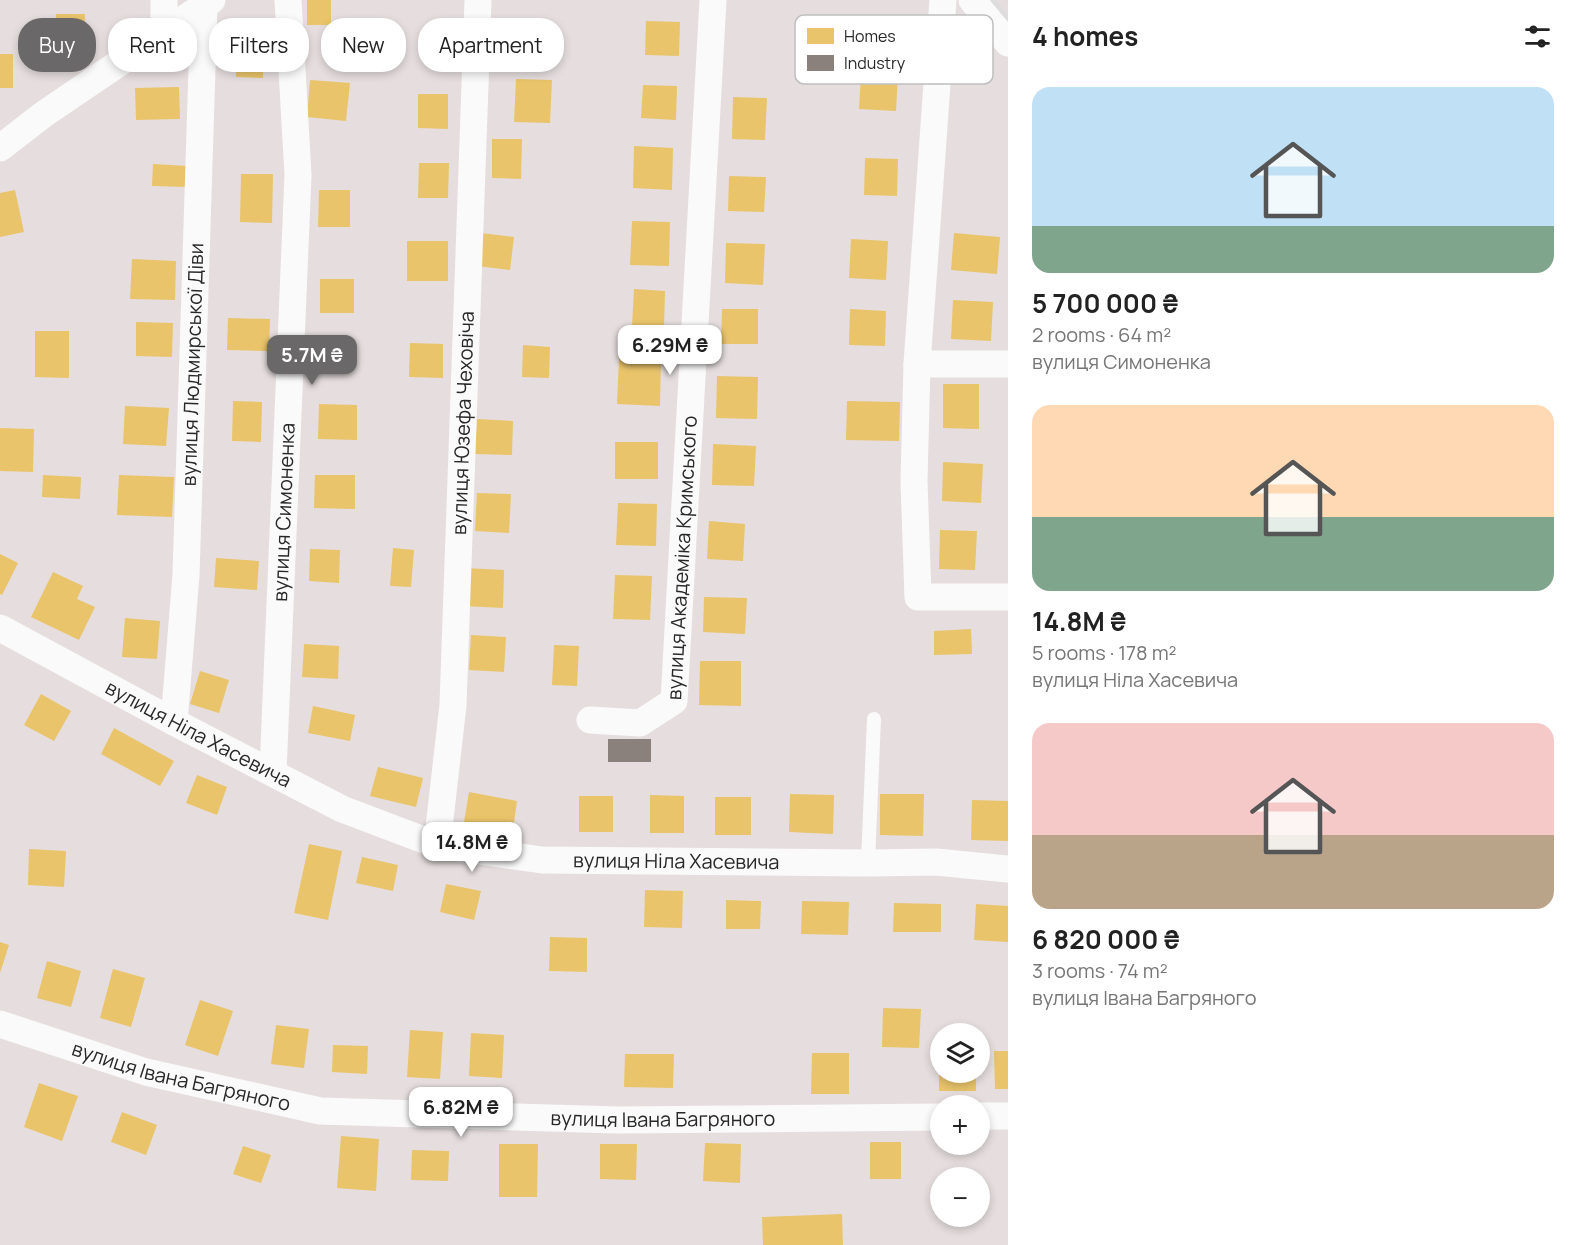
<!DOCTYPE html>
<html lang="en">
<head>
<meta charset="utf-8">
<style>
	body { margin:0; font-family:Manrope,sans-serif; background:#f6f6f6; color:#222; height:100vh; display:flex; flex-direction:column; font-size:22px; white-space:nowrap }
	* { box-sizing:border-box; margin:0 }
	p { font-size:20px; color:#767676 }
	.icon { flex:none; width:33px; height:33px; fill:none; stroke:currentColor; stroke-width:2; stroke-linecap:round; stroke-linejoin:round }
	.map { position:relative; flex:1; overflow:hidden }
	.panel { display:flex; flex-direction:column; background:#fff; width:570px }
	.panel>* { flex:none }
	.banner { position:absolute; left:18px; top:18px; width:570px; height:54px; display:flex; gap:12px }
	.controls { position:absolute; left:930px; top:1023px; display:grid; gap:12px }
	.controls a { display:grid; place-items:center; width:60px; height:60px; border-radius:50%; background:#fff; box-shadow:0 3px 9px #0003; font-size:30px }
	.price { position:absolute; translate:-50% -51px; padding:0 14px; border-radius:12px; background:#fff; color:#222; font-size:20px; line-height:39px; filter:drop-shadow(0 2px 3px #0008) }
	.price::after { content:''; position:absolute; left:50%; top:36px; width:18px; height:14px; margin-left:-9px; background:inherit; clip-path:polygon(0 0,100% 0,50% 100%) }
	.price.current { background:#6a6868; color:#fff }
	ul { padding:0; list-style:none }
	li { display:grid; align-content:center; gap:12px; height:318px; padding:0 24px }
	li span { display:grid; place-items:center; height:186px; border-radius:18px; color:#555 }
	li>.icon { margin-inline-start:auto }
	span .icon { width:108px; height:108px; fill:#fffc; stroke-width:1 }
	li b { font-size:26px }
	h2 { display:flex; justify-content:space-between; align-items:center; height:72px; padding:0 24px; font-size:26px }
	.pill { padding:0 21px; border-radius:24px; background:#fff; box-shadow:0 3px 9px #0003; font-size:21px; line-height:54px }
	.pill.current { background:#6a6868; color:#fff }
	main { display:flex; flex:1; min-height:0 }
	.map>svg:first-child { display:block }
	.homes { fill:#e9c46a }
	.industry { fill:#8a817c }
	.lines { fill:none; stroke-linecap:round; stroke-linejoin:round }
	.service { stroke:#fbfafa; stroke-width:14 }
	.minor { stroke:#fbfafa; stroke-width:27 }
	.rail { stroke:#ddd; stroke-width:4.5 }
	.labels { text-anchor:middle; stroke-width:6; stroke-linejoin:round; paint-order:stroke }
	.street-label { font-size:20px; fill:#282828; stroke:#fff }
	.key { fill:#fff; stroke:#bebebe; stroke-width:1.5 }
	.key-label { font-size:16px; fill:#282828 }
</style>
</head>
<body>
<main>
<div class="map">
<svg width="1008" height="1245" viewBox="0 0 1008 1245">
	<rect width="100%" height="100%" fill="#e6dede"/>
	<path class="homes" d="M307,0H331V25H307Z
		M56,14H85L84,55H55Z
		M497,19L535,21L533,61L495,59Z
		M646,21L680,22L679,56L645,55Z
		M237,31L264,32L263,78L236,77Z
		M0,54H13V88H0Z
		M861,73L898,75L896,111L859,109Z
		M516,79L552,80L550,123L514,122Z
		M310,80L350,83L346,121L307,117Z
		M643,85L677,86L676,120L641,118Z
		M179,87L180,119L136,120L135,88Z
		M418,94H448V129L418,128Z
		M733,97L767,98L765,140L732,139Z
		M492,139H522L521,179L492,178Z
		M634,146L673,148L672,190L633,188Z
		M865,158L898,159L897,196L864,195Z
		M419,163H449L448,198H418Z
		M153,164L188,166L187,187L152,186Z
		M241,174H273L272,223L240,222Z
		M729,176L766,177L764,212L728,211Z
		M15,190L24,232L0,237V193Z
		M319,190H350V227H318Z
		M632,221L670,222L669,266L630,265Z
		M481,233L514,237L510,270L477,266Z
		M954,233L1000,237L997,274L951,270Z
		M851,239L888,241L886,280L849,278Z
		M407,241H448V281H407Z
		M726,243L765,244L763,285L725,283Z
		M132,259L176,261L175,300L130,299Z
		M320,279H354V313H320Z
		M634,289L665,291L664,327L632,326Z
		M953,300L993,302L991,341L951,339Z
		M722,309H758V344H721Z
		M850,309L886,311L885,346L849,345Z
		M228,318L270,319L269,351L227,350Z
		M136,322L173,323L172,357L136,356Z
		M35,331H69V378L35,377Z
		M318,343H347V373H318Z
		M410,343L443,344V378L409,377Z
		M523,345L550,347L549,378L522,377Z
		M619,359L661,360L660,406L617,404Z
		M717,376L758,377L757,419L716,418Z
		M943,384H979V429L943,428Z
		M233,401L262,402L261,442L232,441Z
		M847,401L900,402L899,441L846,440Z
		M319,404L357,405V440L318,439Z
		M125,406L169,408L166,446L123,444Z
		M477,419L513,421L512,455L475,454Z
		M0,428L34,429L33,472L0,471Z
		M615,442H658V479H615Z
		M713,444L756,446L754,486L712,485Z
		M943,462L983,464L981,503L942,501Z
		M43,475L81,477L80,499L42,497Z
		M119,475L174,477L172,517L117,515Z
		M315,475H355V509L314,508Z
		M477,493L511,494L509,533L475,531Z
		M618,503L657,504L656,546L616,545Z
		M709,521L745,524L743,561L707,559Z
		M940,530L977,531L975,570L939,569Z
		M393,548L414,550L411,587L390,586Z
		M310,549L340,550L339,583L309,581Z
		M0,554L18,563L2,595L0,594Z
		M216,558L259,561L257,590L214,587Z
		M465,568L504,570L503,608L463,606Z
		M53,572L83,586L77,599L95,607L79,640L31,617Z
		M615,575L652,576L650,620L613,619Z
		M704,597L747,598L745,634L703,632Z
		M125,618L160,621L157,659L122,657Z
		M971,629L972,654L934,655V631Z
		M471,635L506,637L504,672L469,670Z
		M304,644L339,646L338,679L302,677Z
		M554,645L579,646L577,686L552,685Z
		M700,661H741V706L699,705Z
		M200,671L229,680L219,713L190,704Z
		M41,694L71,711L54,741L24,725Z
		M313,706L355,715L350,741L308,733Z
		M114,728L174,761L160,786L101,754Z
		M378,767L423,778L416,807L370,796Z
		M197,775L227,787L217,815L186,803Z
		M469,792L517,801L513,830L464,822Z
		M790,794L834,795L833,834L789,832Z
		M880,794H924L923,836L880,835Z
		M650,795L684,796V833H650Z
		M579,796H613V832H579Z
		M715,797H751V835H715Z
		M972,800L1008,801V841L971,840Z
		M309,844L342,851L328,920L294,913Z
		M29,849L66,851L64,887L28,885Z
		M362,857L398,865L393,891L356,883Z
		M446,884L481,891L474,920L440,912Z
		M645,890L683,891L682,928L644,927Z
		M726,900L761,901L760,929H726Z
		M802,901L849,902L848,935L801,934Z
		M894,903L941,904V932H893Z
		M976,904L1008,906V942L974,940Z
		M550,937L587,938V972L549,971Z
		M0,942L9,945L0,973Z
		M47,961L81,971L71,1007L37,998Z
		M113,969L145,978L131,1027L100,1018Z
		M200,1000L233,1011L218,1056L185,1045Z
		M883,1008L921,1009L919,1048L882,1047Z
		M276,1025L309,1029L304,1068L271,1064Z
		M410,1030L443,1032L440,1079L407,1077Z
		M471,1033L504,1035L502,1078L469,1076Z
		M333,1045L368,1046L367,1074L332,1072Z
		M994,1051H1008V1089H995Z
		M812,1053H849V1094H811Z
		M625,1054H674L673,1088L624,1087Z
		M939,1072H976V1091H939Z
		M39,1083L78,1096L62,1141L24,1127Z
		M122,1112L157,1125L146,1155L111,1142Z
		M341,1136L379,1139L376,1191L337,1188Z
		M870,1142H901V1179H870Z
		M705,1143L741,1144L740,1183L703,1181Z
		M499,1144H538L537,1197H499Z
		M600,1144H637L636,1180L600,1179Z
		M243,1146L271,1155L261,1183L233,1174Z
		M412,1150L449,1151L448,1181L411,1180Z
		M842,1214L843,1245H763L762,1217Z"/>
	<path class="industry" d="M608,739H651V762H608Z"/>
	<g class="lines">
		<path class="service" d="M868,863L874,719"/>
		<g class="minor">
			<path d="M164,0V32"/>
			<path d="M943,0L917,364L914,481L918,597H1008"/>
			<path d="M972,0L1008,43"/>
			<path d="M0,148L44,114L212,0"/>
			<path d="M917,364H1008"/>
			<path id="s1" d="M0,628L174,722L342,809L437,845L542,860L868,863L936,862L1008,869"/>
			<path id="s2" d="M590,720L640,723L674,701L713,0"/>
			<path id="s3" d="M174,722L186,575L204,5"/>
			<path id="s4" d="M273,772L298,175L288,0"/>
			<path id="s5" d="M437,845L453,705L478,0"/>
			<path id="s6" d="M0,1024L146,1072L320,1111L617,1120L940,1117"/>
			<path d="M980,1116H1008"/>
		</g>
		<path class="rail" d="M993,0L1008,18"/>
	</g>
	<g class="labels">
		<g class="street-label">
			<text dy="7" stroke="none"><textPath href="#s3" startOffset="358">вулиця Людмирської Діви</textPath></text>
			<text dy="7" stroke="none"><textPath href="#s5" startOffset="423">вулиця Юзефа Чеховіча</textPath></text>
			<text dy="7" stroke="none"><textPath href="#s4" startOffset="260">вулиця Симоненка</textPath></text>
			<text dy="7" stroke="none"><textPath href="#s2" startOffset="234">вулиця Академіка Кримського</textPath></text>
			<text dy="7" stroke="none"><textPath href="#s1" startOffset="225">вулиця Ніла Хасевича</textPath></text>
			<text dy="7" stroke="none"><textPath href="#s1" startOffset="729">вулиця Ніла Хасевича</textPath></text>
			<text dy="7" stroke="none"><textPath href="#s6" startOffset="189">вулиця Івана Багряного</textPath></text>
			<text dy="7" stroke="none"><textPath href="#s6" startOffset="675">вулиця Івана Багряного</textPath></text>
		</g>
	</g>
	<rect x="795" y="15" width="198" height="69" rx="9" class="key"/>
	<rect x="807" y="28" width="27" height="16" fill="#e9c46a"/>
	<rect x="807" y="55" width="27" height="16" fill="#8a817c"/>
	<g class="key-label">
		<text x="844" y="42">Homes</text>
		<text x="844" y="69">Industry</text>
	</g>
</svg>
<div class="controls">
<a><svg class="icon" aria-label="layers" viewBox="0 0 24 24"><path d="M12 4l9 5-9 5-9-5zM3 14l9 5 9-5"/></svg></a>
<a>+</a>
<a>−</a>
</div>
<b class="price" style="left:670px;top:376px">6.29M ₴</b>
<b class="price current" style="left:312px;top:386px">5.7M ₴</b>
<b class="price" style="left:472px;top:873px">14.8M ₴</b>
<b class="price" style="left:461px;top:1138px">6.82M ₴</b>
<div class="banner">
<a class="pill current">Buy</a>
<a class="pill">Rent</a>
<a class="pill">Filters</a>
<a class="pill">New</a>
<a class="pill">Apartment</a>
</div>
</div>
<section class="panel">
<h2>4 homes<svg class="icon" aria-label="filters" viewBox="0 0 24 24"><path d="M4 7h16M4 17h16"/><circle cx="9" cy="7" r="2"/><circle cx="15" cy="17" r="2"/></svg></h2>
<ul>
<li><span style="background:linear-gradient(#bfe0f5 75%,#7fa58c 0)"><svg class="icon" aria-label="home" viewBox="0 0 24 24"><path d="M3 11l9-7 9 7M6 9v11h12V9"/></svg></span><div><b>5 700 000 ₴</b><p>2 rooms · 64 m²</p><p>вулиця Симоненка</p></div></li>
<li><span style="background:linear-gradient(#ffd9b3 60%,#7fa58c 0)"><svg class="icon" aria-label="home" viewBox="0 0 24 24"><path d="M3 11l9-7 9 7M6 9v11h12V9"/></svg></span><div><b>14.8M ₴</b><p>5 rooms · 178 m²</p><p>вулиця Ніла Хасевича</p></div></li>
<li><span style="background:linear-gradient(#f6c9c9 60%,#b9a48a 0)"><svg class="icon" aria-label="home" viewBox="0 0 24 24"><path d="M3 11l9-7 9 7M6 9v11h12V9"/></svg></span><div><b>6 820 000 ₴</b><p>3 rooms · 74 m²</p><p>вулиця Івана Багряного</p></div></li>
</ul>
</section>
</main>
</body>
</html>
